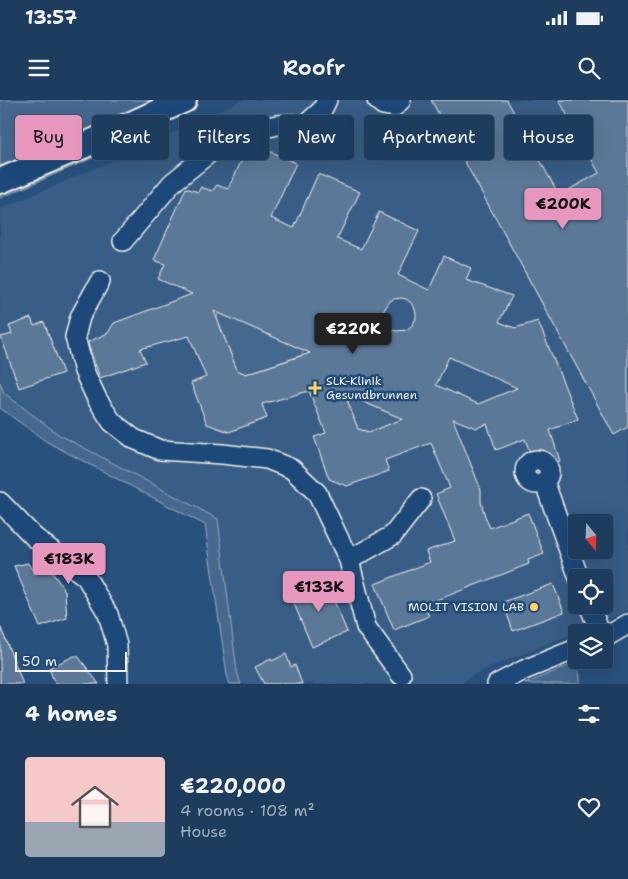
<!DOCTYPE html>
<html lang="en">
<head>
<meta charset="utf-8">
<style>
	body { margin:0; font-family:"Shantell Sans",sans-serif; background:#2b4867; color:#f1f3f6; height:100vh; display:flex; flex-direction:column; font-size:19px; white-space:nowrap }
	* { box-sizing:border-box; margin:0 }
	p { font-size:16px; color:#a1aebc }
	.icon { flex:none; width:28px; height:28px; fill:none; stroke:currentColor; stroke-width:2; stroke-linecap:round; stroke-linejoin:round }
	.map { position:relative; height:584px; overflow:hidden }
	.drawer { display:flex; flex-direction:column; background:#1e3d5e; flex:1 }
	.drawer>* { flex:none }
	.top-card { position:absolute; left:15px; top:15px; width:599px; height:45px; display:flex; gap:10px }
	.needle { width:32px; rotate:161deg }
	.tools { position:absolute; left:568px; top:414px; display:grid; gap:10px }
	.tools a { display:grid; place-items:center; width:45px; height:45px; border-radius:5px; background:#1e3d5e; box-shadow:0 5px 20px #0002,0 0 0 1px #3c5673; font-size:25px }
	.scale { position:absolute; left:15px; bottom:12px; width:112px; box-sizing:border-box; padding-left:5px; border:2px solid #f4f1e8; border-top:0; font-size:14px; line-height:18px; white-space:nowrap; color:#f4f1e8; -webkit-text-stroke:4px #1f4a7a; paint-order:stroke }
	.price { position:absolute; translate:-50% -42px; padding:0 11px; border-radius:5px; background:#e797bd; color:#111; font-size:16px; line-height:32px; filter:drop-shadow(0 1px 2px #0008) }
	.price::after { content:''; position:absolute; left:50%; top:30px; width:15px; height:11px; margin-left:-8px; background:inherit; clip-path:polygon(0 0,100% 0,50% 100%) }
	.price.active { background:#222; color:#fff }
	ul { padding:0; list-style:none }
	li { display:flex; align-items:center; gap:15px; height:125px; padding:0 25px }
	li+li { border-top:1px solid #3c5673 }
	li span { display:grid; place-items:center; flex:none; width:140px; height:100px; border-radius:5px; color:#555 }
	li>.icon { margin-inline-start:auto }
	span .icon { width:60px; height:60px; fill:#fffc; stroke-width:1 }
	li b { font-size:21px }
	h2 { display:flex; justify-content:space-between; align-items:center; height:60px; padding:0 25px; font-size:21px }
	.chip { padding:0 18px; border-radius:5px; background:#1e3d5e; box-shadow:0 5px 20px #0002,0 0 0 1px #3c5673; font-size:18px; line-height:45px }
	.chip.active { background:#e797bd; color:#111 }
	.status { display:flex; justify-content:space-between; align-items:center; height:35px; padding:0 25px; background:#1e3d5e; direction:ltr }
	.status svg { height:14px; fill:currentColor }
	header { display:flex; justify-content:space-between; align-items:center; height:65px; padding:0 25px; background:#1e3d5e; font-size:22px; font-weight:600 }
	.map>svg:first-child { display:block }
	.built { fill:#375d86; fill-rule:evenodd }
	.green { fill:#45688e; stroke:#9cacbb }
	.building { fill:#5b7899; stroke:#f4f1e8; fill-rule:evenodd }
	.lines { fill:none; stroke-linecap:round; stroke-linejoin:round }
	.minor-casing { stroke:#f4f1e8; stroke-width:22 }
	.major-casing { stroke:#f4f1e8; stroke-width:28 }
	.minor { stroke:#1f4a7a; stroke-width:19 }
	.major { stroke:#1f4a7a; stroke-width:24 }
	.poi-dot { fill:#ffd166; stroke:#1f4a7a; stroke-width:2 }
	.labels { text-anchor:middle; stroke-width:5; stroke-linejoin:round; paint-order:stroke }
	.poi-label { font-size:12px; fill:#f4f1e8; stroke:#1f4a7a; text-anchor:start }
</style>
</head>
<body>
<div class="status"><b>13:57</b><svg viewBox="0 0 49 12"><path d="M0 12V9h3v3zM5 12V6h3v6zM10 12V3h3v9zM15 12V0h3v12zM26 1h20v11H26zM47 4h2v5h-2z"/></svg></div>
<header><svg class="icon" aria-label="menu" viewBox="0 0 24 24"><path d="M4 6h16M4 12h16M4 18h16"/></svg>Roofr<svg class="icon" aria-label="search" viewBox="0 0 24 24"><circle cx="10" cy="10" r="6"/><path d="M15 15l6 6"/></svg></header>
<div class="map">
<svg width="628" height="584" viewBox="0 0 628 584">
	<rect width="100%" height="100%" fill="#28517e"/>
	<filter id="ink" filterUnits="userSpaceOnUse"><feTurbulence type="fractalNoise" baseFrequency=".02" numOctaves="2"/><feDisplacementMap in="SourceGraphic" scale="10" xChannelSelector="R" yChannelSelector="G"/><feConvolveMatrix kernelMatrix="1 2 1 2 8 2 1 2 1" color-interpolation-filters="sRGB"/></filter>
	<g filter="url(#ink)">
		<path class="built" d="M242,0H628V511L472,575L461,584H241L237,572L218,419L58,334L4,293L0,282V109L119,58ZM576,422H604V450H576ZM576,478H604V505H576Z"/>
		<path class="green" d="M0,0H159L164,27L0,98Z
			M218,212L304,250L302,255L246,274L237,270L217,219Z
			M337,275L362,301L386,312L399,304L423,312L369,332L358,329Z
			M0,282L4,293L58,334L218,419L237,572L241,584H230L227,575L205,425L47,342L0,308Z
			M577,562L580,577V584H525Z"/>
		<path class="building" d="M431,0H507L559,95L599,73L559,0H628V327L614,335Z
			M250,43L296,63L271,118L294,128L318,74L360,92L337,139L361,149L379,112L419,131L398,175L429,190L444,156L471,168L466,180L512,196L499,222L515,228L538,221L578,319L550,330L560,361L536,369L525,339L496,350L487,324L476,328L453,319L481,390V402L485,416L490,428L528,413L544,454L528,460L529,464L424,505L429,516L394,530L375,484L430,462L426,451L455,441L436,394L450,388L431,343L385,360L389,371L347,386L329,379L314,337L326,333L309,291L262,304L267,318L229,332L207,324L191,283L206,277L189,236L140,249L146,262L100,278L88,244V242L108,233L114,223L192,194L158,179L165,164L154,160L186,88L198,92L201,87L212,91L217,85L228,89ZM401,198L406,199L411,203L414,207L416,213V218L413,224L410,227L406,230L397,231L393,230L388,226L385,222L383,216L384,210L390,201L394,199ZM214,211L310,253L246,274L237,270ZM449,257L517,288L478,304L436,285ZM345,294L403,319L369,332L358,329Z
			M31,218L34,226L44,222L63,273L19,288L1,237L12,234L9,226Z
			M28,463L34,474L50,469L65,491L67,518L40,527L14,466Z
			M325,479L347,532L312,547L290,494Z
			M553,484L564,512L513,531L503,502Z
			M0,528H1L23,584H0Z
			M286,554L291,567L295,565L302,584H264L255,567L271,559L272,561Z
			M74,556H78L99,584H55L49,568Z"/>
		<g class="lines">
			<g class="minor-casing">
				<path id="minor" d="M377,0L383,5L394,7L401,0
					M123,141L172,83L219,45L240,34L277,25L293,24L304,26L322,10L327,0
					M100,181L80,217L75,237L84,271L97,299L112,322L134,339L160,350L222,354L267,359L292,369L317,393L349,460L366,527L401,575
					M525 372a12 12 0 1 1 24 0a12 12 0 1 1-24 0Z
					M544,381L579,478
					M0,402L34,437L86,477L108,514L117,545L118,584
					M349,460L393,435L421,399
					M589,505L600,532
					M604,538L628,524
					M497,584L524,570L576,549"/>
			</g>
			<g class="major-casing">
				<path id="major" d="M0,81L83,46L184,0"/>
			</g>
			<use href="#minor" class="minor"/>
			<use href="#major" class="major"/>
		</g>
	</g>
	<g class="poi-dot">
		<path d="M312.5 280.5h5v5h5v5h-5v5h-5v-5h-5v-5h5z"/>
		<circle cx="534" cy="507" r="5"/>
	</g>
	<g class="labels">
		<g class="poi-label">
			<text x="326" y="285">SLK-Klinik<tspan x="326" dy="14">Gesundbrunnen</tspan></text>
			<text x="524" y="511" text-anchor="end">MOLIT VISION LAB</text>
		</g>
	</g>
</svg>
<div class="tools">
<a><svg class="needle" viewBox="-14 -14 28 28"><path d="M0-13l5 13h-10z" fill="#e53935"/><path d="M0 13l5-13h-10z" fill="#a1aebc"/></svg></a>
<a><svg class="icon" aria-label="locate" viewBox="0 0 24 24"><circle cx="12" cy="12" r="6"/><path d="M12 2v4M12 18v4M2 12h4M18 12h4"/></svg></a>
<a><svg class="icon" aria-label="layers" viewBox="0 0 24 24"><path d="M12 4l9 5-9 5-9-5zM3 14l9 5 9-5"/></svg></a>
</div>
<div class="scale">50 m</div>
<b class="price" style="left:563px;top:130px">€200K</b>
<b class="price active" style="left:353px;top:255px">€220K</b>
<b class="price" style="left:69px;top:485px">€183K</b>
<b class="price" style="left:319px;top:513px">€133K</b>
<div class="top-card">
<a class="chip active">Buy</a>
<a class="chip">Rent</a>
<a class="chip">Filters</a>
<a class="chip">New</a>
<a class="chip">Apartment</a>
<a class="chip">House</a>
</div>
</div>
<section class="drawer">
<h2>4 homes<svg class="icon" aria-label="filters" viewBox="0 0 24 24"><path d="M4 7h16M4 17h16"/><circle cx="9" cy="7" r="2"/><circle cx="15" cy="17" r="2"/></svg></h2>
<ul>
<li><span style="background:linear-gradient(#f6c9c9 65%,#9aa5b1 0)"><svg class="icon" aria-label="home" viewBox="0 0 24 24"><path d="M3 11l9-7 9 7M6 9v11h12V9"/></svg></span><div><b>€220,000</b><p>4 rooms · 108 m²</p><p>House</p></div><svg class="icon" aria-label="heart" viewBox="0 0 24 24"><path d="M12 20l-8-8c-3-5 5-10 8-4 3-6 11-1 8 4z"/></svg></li>
</ul>
</section>
</body>
</html>
